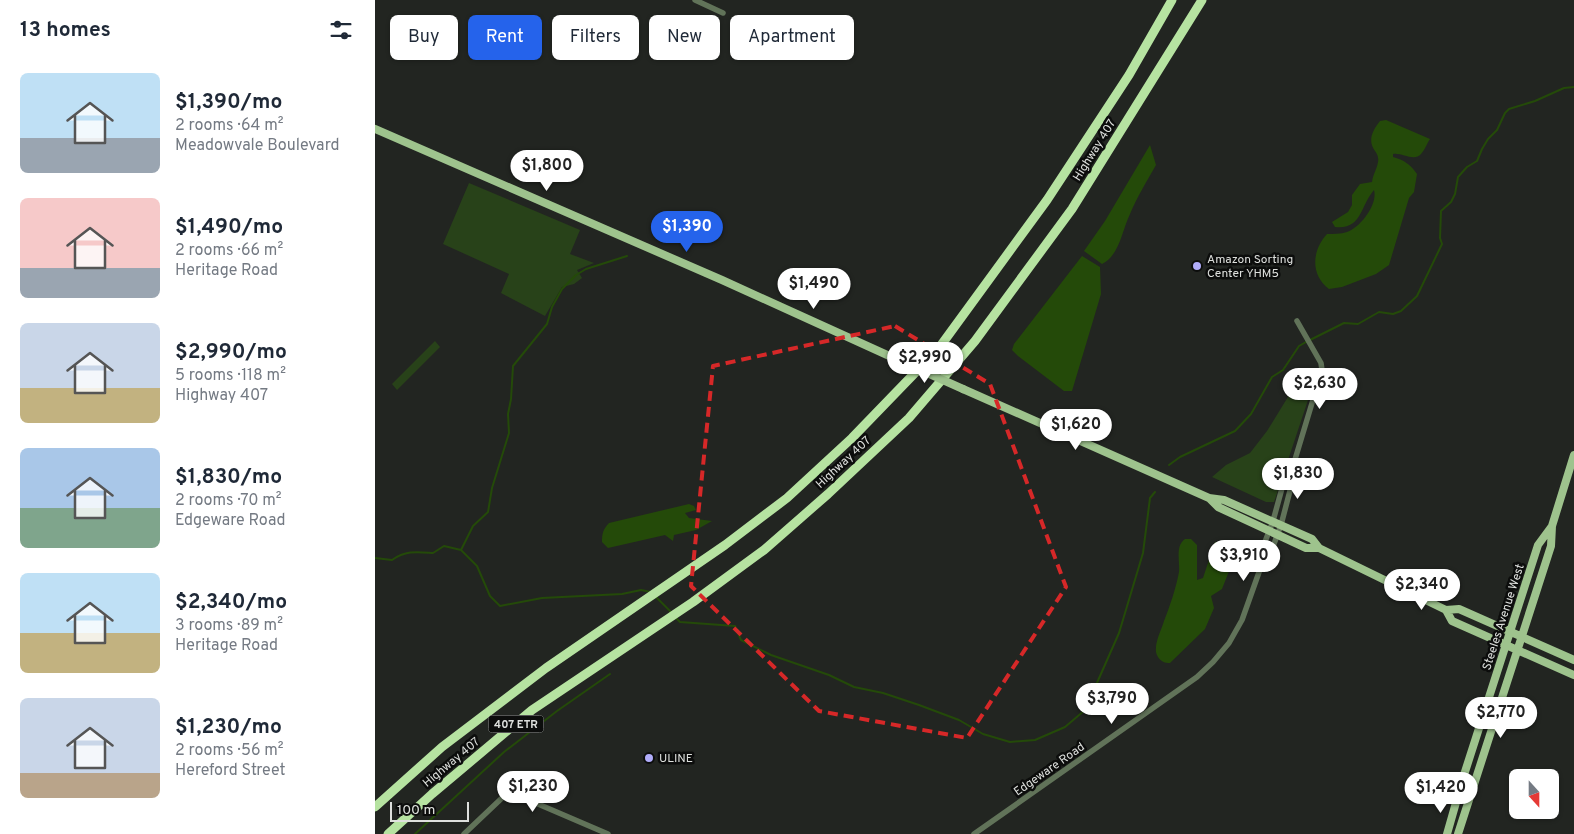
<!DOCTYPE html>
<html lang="en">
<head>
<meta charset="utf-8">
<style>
	body { margin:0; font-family:Overpass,sans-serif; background:#f6f6f7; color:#1f2937; height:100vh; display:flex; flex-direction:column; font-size:19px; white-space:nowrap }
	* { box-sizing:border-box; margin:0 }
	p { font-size:16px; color:#747a83 }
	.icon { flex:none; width:28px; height:28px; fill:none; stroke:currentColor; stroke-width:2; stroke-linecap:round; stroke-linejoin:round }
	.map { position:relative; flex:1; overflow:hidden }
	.side { display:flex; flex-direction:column; background:#fff; width:375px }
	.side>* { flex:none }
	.hud { position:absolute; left:15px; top:15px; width:475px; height:45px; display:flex; gap:10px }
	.needle { width:32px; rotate:159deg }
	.buttons { position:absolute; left:1134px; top:769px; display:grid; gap:10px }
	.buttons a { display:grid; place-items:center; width:50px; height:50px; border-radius:8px; background:#fff; box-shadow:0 1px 4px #0004; font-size:25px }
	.scale { position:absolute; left:15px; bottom:12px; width:79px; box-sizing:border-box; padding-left:5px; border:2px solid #dee0dd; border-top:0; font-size:14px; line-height:18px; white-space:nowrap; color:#dee0dd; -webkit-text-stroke:4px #0c0d0c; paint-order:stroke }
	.price { position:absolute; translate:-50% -42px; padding:0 11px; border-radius:18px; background:#fff; color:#222; font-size:16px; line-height:32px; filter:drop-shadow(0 1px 2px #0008) }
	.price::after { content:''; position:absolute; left:50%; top:30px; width:15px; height:11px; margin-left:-8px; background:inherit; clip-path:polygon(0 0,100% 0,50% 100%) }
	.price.selected { background:#2563eb; color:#fff }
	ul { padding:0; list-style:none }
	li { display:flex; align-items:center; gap:15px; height:125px; padding:0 20px }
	li span { display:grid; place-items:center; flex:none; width:140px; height:100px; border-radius:8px; color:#555 }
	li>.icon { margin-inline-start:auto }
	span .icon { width:60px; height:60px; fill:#fffc; stroke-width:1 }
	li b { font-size:21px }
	h2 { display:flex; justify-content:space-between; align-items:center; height:60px; padding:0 20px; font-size:21px }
	.chip { padding:0 18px; border-radius:8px; background:#fff; box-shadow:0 1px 4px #0004; font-size:18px; line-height:45px }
	.chip.selected { background:#2563eb; color:#fff }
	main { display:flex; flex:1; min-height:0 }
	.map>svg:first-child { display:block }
	.green { fill:#284219 }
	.water { fill:#244a09 }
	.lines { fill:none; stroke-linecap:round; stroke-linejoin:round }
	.stream { stroke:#244a09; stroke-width:2 }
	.minor { stroke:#617359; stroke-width:5.5 }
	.major { stroke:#9ec38d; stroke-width:8 }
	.highway { stroke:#b6e3a1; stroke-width:9 }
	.major-bridge { stroke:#9ec38d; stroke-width:8 }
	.marked { fill:none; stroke:#d62828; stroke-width:4; stroke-dasharray:10 6; stroke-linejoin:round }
	.poi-dot { fill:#b1adfa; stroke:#0c0d0c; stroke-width:2 }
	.labels { text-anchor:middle; stroke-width:5; stroke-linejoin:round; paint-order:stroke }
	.shield { fill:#0c0d0c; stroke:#9fa19e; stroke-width:1 }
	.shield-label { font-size:11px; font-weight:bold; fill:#dee0dd }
	.street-label { font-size:12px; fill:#dee0dd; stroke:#0c0d0c }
	.poi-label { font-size:12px; fill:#dee0dd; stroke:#0c0d0c; text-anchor:start }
</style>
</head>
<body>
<main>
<section class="side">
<h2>13 homes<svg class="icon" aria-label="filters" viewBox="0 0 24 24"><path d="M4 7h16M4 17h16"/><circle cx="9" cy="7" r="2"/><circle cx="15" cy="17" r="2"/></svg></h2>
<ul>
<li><span style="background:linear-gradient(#bfe0f5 65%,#9aa5b1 0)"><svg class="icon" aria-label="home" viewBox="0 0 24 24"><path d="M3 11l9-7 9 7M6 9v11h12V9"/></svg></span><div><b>$1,390/mo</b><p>2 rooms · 64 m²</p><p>Meadowvale Boulevard</p></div></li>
<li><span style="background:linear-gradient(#f6c9c9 70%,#9aa5b1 0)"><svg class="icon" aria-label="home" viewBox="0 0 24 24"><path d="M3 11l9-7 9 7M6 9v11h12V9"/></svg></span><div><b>$1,490/mo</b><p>2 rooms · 66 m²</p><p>Heritage Road</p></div></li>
<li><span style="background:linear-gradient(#c9d6e8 65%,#c2b280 0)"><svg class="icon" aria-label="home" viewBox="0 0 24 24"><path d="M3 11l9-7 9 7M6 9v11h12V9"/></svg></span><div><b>$2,990/mo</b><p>5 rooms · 118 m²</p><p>Highway 407</p></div></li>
<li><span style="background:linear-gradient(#a9c7e8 60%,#7fa58c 0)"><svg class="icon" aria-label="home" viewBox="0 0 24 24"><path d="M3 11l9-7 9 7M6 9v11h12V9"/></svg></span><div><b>$1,830/mo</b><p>2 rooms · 70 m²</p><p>Edgeware Road</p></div></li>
<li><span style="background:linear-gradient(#bfe0f5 60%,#c2b280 0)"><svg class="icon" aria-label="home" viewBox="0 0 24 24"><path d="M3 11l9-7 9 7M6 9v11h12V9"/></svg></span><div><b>$2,340/mo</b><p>3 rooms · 89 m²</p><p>Heritage Road</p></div></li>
<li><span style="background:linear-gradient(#c9d6e8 75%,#b9a48a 0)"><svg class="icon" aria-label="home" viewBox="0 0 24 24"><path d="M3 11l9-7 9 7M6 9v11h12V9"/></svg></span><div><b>$1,230/mo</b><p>2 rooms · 56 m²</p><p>Hereford Street</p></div></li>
</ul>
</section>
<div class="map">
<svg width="1199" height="834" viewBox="0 0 1199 834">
	<rect width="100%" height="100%" fill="#222521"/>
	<path class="green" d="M94,183L205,230L195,254L219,263L202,270L207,278L199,284L187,287L170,316L126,293L134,274L68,244Z
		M60,341L65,347L22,390L17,384Z
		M933,384L938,385L899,502H891L837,477L851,465L875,453L892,431L916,392Z"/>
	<path class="water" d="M1011,120L1055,139C1052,143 1050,150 1046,154C1039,162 1026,152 1018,154V157C1029,160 1035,164 1042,174L1039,192L1034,198L1014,265L1001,274L967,287L954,289C935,275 937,250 952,234C958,234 966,234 972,232C986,227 1003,204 999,190C985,206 987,230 960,227L957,222L973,212L977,205V195L985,184L997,182C998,174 1002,169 1003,162C1004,157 1002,154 1000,151C992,140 998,130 1005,121Z
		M775,145L781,165C772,181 762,197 755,214C747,230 745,255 727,264L709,251L730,221Z
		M707,256L725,267L726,294L697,391H689L643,356L637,350L639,344Z
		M314,504L319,506L321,510L310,513L314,518L337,521L321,530L299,535L298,541L290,535L233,548L227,542C227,534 228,529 234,523Z
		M810,539H816L822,545V580L828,578L840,542L862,551L847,589L836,596L839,608L830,629L795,663C788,664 782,658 781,652C780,641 786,631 789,621C795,606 801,588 804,572C805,561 800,546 810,539Z"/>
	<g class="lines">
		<path class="stream" d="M935,340L969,323L983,324L1004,312L1018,314L1026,311L1042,296L1067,244L1065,238L1066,211L1076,202L1080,194L1083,177L1092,167L1102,161L1107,149L1113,139L1122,130L1130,113L1134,109L1160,101L1189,88L1199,87
			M794,465L805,457L860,431L876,414L897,377L908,370L924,346L931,342
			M86,550L98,526L113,512L117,488L134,433L133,414L136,399L138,366L172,324L177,307L187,289L201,275L211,269L252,256
			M0,558L17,560C31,550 43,552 58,553L69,546L86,550L102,566L115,596L125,606L167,598L247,594L266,590L276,592
			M281,597L297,613
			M300,617L305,622L360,626L366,640L396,655L454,675L479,687L508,693L544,705L584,720L608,734L635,742L660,740L690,727L710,710L744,633L768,553L775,498L780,492
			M40,834L129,752L182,711L235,674"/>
		<path class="minor" d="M320,0L348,13
			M888,561L896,552L906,525L917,483L915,476
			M89,834L128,797L149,798L233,834
			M599,834L822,677L838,662L854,643L867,620L888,561V547L898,521L909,481L915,476L947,370L946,363L922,321"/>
		<path class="major" d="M0,129L347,280L521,359
			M588,389L834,498L849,500L937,539L944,548
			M834,498L843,507L931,548H944L1071,610L1077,621L1199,675
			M1071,610L1084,609L1199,660
			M1072,834L1088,778L1163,545L1177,526
			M1083,834L1176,546L1177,526L1199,455"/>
		<path class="highway" d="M0,807L67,747L171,668L350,545L412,498L477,438L564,348L672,200L754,75L797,0
			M13,834L57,794L157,710L318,602L389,550L453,494L534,418L600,341L697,209L827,0"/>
		<path class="major-bridge" d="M521,359L588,389"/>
	</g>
	<path class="marked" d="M520,326L615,384L691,587L592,738L444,711L316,586L338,366Z"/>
	<g class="poi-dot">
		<circle cx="822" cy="266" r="5"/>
		<circle cx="274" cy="758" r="5"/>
	</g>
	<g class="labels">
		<rect class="shield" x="113.5" y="715.5" width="55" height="17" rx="4"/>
		<g class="shield-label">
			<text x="141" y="728">407 ETR</text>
		</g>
		<g class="street-label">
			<text transform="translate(719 150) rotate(-58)" y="4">Highway 407</text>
			<text transform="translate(468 462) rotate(-43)" y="4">Highway 407</text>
			<text transform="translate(1128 617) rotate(-72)" y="4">Steeles Avenue West</text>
			<text transform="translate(76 762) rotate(-40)" y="4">Highway 407</text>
			<text transform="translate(674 769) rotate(-35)" y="4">Edgeware Road</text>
		</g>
		<g class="poi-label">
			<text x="832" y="263">Amazon Sorting<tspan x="832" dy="14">Center YHM5</tspan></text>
			<text x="284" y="762">ULINE</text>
		</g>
	</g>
</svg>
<div class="buttons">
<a><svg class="needle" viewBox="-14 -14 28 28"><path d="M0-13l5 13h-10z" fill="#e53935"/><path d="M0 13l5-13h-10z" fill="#747a83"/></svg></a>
</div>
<div class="scale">100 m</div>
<b class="price" style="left:172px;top:192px">$1,800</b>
<b class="price selected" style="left:312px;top:253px">$1,390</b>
<b class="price" style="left:439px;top:310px">$1,490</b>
<b class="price" style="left:550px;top:384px">$2,990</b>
<b class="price" style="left:945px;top:410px">$2,630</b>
<b class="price" style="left:701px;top:451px">$1,620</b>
<b class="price" style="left:923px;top:500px">$1,830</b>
<b class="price" style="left:869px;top:582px">$3,910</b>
<b class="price" style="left:1047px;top:611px">$2,340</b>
<b class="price" style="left:737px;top:725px">$3,790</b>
<b class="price" style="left:1126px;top:739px">$2,770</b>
<b class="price" style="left:158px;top:813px">$1,230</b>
<b class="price" style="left:1066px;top:814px">$1,420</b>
<div class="hud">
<a class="chip">Buy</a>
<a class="chip selected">Rent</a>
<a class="chip">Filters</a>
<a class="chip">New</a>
<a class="chip">Apartment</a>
</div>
</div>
</main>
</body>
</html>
